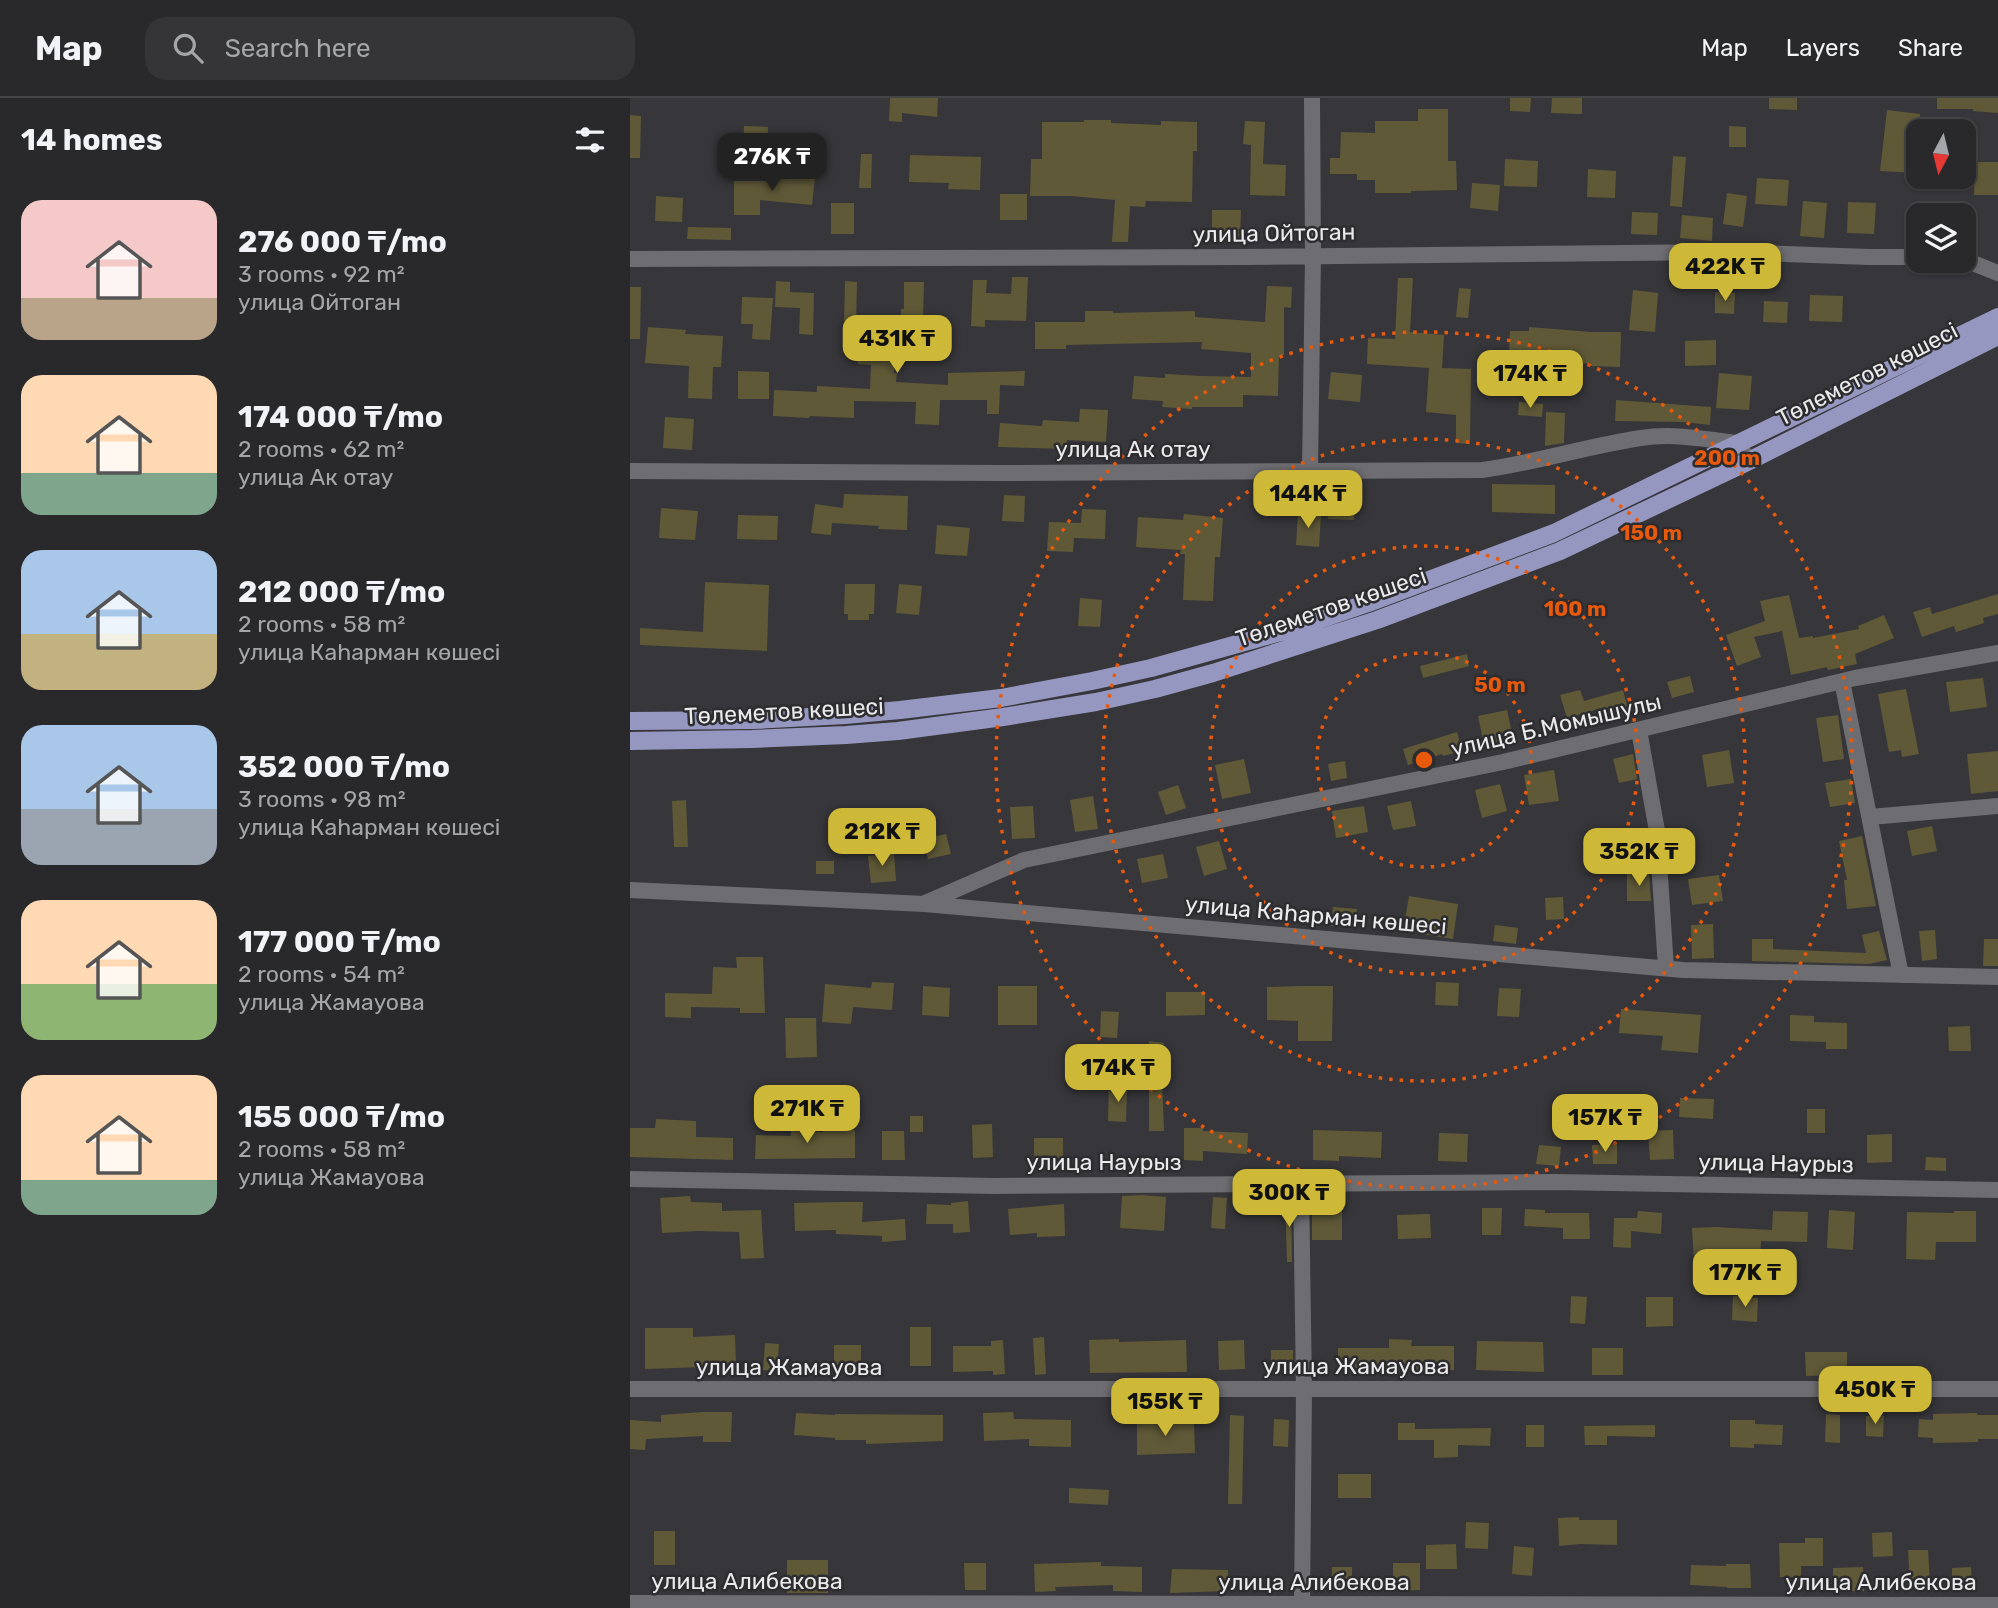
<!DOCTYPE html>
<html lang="en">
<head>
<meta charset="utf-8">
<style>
	body { margin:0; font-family:Rubik,sans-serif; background:#353538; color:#f1f3f6; height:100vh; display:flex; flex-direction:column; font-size:26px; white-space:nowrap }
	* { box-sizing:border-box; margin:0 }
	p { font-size:23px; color:#a5a6a9 }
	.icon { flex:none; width:38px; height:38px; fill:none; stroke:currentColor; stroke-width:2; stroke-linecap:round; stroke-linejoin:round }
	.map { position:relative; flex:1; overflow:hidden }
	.drawer { display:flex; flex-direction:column; background:#29292c; width:630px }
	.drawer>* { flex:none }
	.needle { width:46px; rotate:187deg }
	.buttons { position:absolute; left:1276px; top:21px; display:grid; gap:14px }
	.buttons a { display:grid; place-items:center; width:70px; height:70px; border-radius:14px; background:#29292c; box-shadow:0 2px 5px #0004,0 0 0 2px #454548; font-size:35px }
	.price { position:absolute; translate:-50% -60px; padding:0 16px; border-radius:14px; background:#ceb837; color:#111; font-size:23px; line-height:46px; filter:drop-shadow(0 2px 4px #0008) }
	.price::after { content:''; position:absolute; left:50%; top:42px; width:21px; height:16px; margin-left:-10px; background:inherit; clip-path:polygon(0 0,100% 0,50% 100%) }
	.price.selected { background:#222; color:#fff }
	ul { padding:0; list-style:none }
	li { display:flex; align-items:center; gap:21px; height:175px; padding:0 21px }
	li span { display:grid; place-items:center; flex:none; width:196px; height:140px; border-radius:21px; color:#555 }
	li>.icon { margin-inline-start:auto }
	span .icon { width:84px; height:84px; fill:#fffc; stroke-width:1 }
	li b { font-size:30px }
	h2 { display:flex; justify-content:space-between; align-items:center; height:84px; padding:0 21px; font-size:30px }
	header { display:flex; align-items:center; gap:42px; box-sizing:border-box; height:98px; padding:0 35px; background:#29292c; border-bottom:2px solid #454548 }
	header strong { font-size:33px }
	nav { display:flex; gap:38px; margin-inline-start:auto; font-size:24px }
	.search { width:490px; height:63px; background:#353538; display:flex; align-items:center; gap:18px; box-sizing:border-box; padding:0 24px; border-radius:21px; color:#a5a6a9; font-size:26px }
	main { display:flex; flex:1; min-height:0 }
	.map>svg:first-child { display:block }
	.building { fill:#5f5938 }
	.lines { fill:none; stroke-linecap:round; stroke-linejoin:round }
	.minor { stroke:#6e6e72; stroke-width:16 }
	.major { stroke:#9697c1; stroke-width:18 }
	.ring { fill:none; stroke:#e8590c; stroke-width:3.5; stroke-dasharray:3.5 7 }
	.labels { text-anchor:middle; stroke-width:5; stroke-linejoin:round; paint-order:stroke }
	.street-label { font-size:23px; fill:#eaeaed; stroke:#2d2d30 }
	.centre { fill:#e8590c; stroke:#2d2d30; stroke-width:3.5 }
	.ring-label { font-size:21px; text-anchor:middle; font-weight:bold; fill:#e8590c; stroke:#2d2d30; stroke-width:5; stroke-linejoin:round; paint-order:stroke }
</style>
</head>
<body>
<header>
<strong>Map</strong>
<div class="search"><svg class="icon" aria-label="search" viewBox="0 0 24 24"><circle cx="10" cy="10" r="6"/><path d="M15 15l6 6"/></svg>Search here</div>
<nav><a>Map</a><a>Layers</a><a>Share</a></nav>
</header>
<main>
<section class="drawer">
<h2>14 homes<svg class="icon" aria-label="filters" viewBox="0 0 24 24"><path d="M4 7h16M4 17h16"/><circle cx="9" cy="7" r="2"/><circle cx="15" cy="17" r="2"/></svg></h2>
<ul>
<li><span style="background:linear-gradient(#f6c9c9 70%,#b9a48a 0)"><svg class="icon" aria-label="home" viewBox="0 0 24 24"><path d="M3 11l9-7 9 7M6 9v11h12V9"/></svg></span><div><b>276 000 ₸/mo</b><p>3 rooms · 92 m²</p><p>улица Ойтоган</p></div></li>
<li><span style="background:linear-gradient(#ffd9b3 70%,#7fa58c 0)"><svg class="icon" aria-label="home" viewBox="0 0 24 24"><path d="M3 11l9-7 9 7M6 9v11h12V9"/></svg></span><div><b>174 000 ₸/mo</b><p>2 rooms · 62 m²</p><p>улица Ак отау</p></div></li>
<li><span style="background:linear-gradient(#a9c7e8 60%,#c2b280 0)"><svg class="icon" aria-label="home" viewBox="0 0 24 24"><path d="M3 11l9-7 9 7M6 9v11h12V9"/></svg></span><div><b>212 000 ₸/mo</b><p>2 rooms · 58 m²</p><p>улица Каһарман көшесі</p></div></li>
<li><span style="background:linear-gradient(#a9c7e8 60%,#9aa5b1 0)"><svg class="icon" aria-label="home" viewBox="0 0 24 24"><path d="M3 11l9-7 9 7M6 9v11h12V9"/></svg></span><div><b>352 000 ₸/mo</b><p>3 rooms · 98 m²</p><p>улица Каһарман көшесі</p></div></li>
<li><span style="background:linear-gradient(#ffd9b3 60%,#8fb573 0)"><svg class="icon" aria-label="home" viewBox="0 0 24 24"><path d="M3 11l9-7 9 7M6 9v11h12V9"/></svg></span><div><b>177 000 ₸/mo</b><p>2 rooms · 54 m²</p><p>улица Жамауова</p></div></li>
<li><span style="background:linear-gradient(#ffd9b3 75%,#7fa58c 0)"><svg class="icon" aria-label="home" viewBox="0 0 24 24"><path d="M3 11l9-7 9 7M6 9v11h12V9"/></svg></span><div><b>155 000 ₸/mo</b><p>2 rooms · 58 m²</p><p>улица Жамауова</p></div></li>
</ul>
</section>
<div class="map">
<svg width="1368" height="1510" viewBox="0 0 1368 1510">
	<rect width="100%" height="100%" fill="#37373b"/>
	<path class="building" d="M260,0H308L307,19L272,15V24L259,23Z
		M880,0H901L900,14L880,13Z
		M922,0H952V16L921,15Z
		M1139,0H1167V12L1139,11Z
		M1307,0H1368V15L1343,13V11H1307Z
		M788,11H818V63H826L827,92L781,93V95H745V82H727V76H700V60H710L711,34L745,35V23H788Z
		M1257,12L1290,16L1285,60H1288V75L1250,73Z
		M0,17L11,18L10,60H0Z
		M454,22H481V25L531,27V23L567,24V53H563L562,104L516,103L515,109L500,108L498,144H482L485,102L441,98H400L401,61H412V24H454Z
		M615,23L635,24L633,66L656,67L655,98L620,97L621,47L613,46Z
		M114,28L138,29L137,53L113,52Z
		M1099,28L1116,29V49H1099Z
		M231,56H242L241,90H229Z
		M280,57L351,59L350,92L318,91L319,85L279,84Z
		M1043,58L1056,59L1052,109L1040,108Z
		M875,61L908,63L907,89L874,88Z
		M1345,64H1368V97H1344Z
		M958,71L986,73L985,100L957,99Z
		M150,75L185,79L182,107L130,102V117H104V83H150Z
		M1127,80L1159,82L1157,108L1125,106Z
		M842,85L870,87L868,113L840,110Z
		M1097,95L1117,98L1113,129L1093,126Z
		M370,96H397V122H370Z
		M26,98L53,100L52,124L25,123Z
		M1173,103L1197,105L1194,140L1170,138Z
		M1218,104L1246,105L1244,136L1217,135Z
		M201,105H224V136H201Z
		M582,112H611L610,142H582Z
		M1002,114L1028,115L1027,137L1001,136Z
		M1052,117L1083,120L1082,143L1050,140Z
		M58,129L101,130V142L57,141Z
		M382,179H398L396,223L355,222V229L341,228L343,182H357L356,195L381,196Z
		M768,180H783L780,234L814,237L812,270L841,271L840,346L826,345V317L796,314L799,270L737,266L738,240L765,241Z
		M146,183L160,184V194L184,195L183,237L169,236L170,210L145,209Z
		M215,183L227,184L226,226L214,225Z
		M274,184H294L293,220H298L297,245L265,244L264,275H267L266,284L318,287V275L395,273L394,288L370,287L369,316H357V302H310L309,327L285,326L286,304L224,303V320L180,318L179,320L143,318L144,292L187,294V288L240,291L241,267L228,266L229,225L271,227V211H274Z
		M637,188L662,189L661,210L654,209V257H649L648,298L613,297V309H562V311L532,309L533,303L502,301L504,278L535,280V276L572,278L621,279V255L571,251L572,244L436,247V251H405V224H455V213H483V215L565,213V219L635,224Z
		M0,189H11L10,241H0Z
		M829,190L841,191L838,220L826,219Z
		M1003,192L1028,195L1025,234L999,232Z
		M1085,194L1105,195L1104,216L1085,215Z
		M1180,197L1213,198L1212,224L1179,223Z
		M112,199L143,200L140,242L122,241L123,226H111Z
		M1134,203L1158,204L1157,225L1133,224Z
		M18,229L56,232L55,236L93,238L91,269H83L82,301L58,300L59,268L15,265Z
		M899,229L961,234H991L990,269L961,268V266L905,262L900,263L897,295L875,293L876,279H878L880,233H899Z
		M1086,242V267L1055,268V243Z
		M108,273L139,274V301H108Z
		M701,274L732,277L730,304L698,301Z
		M1089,275L1122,278L1119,312L1086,310Z
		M986,302L1081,309L1080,327L1054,324L985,323Z
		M889,304L913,306L912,319L888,317Z
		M450,311L478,312L476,344L437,342V351L368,349L370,325L412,328L413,322L449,324Z
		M916,314L935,315L934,345L915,348Z
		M35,319L64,321L62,352L33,350Z
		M862,386L925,387V416L862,414Z
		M214,396L278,398L277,432L248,431L249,428L202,425L201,437L181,435L185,406L213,410Z
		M699,396L726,398L724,422L698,421Z
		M374,397L395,398L394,424L372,423Z
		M31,410L68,413L65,442L29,440Z
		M452,411L476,412L475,441L444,440L443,454L417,453L419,424L451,425Z
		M668,415L691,417L689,449L666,447Z
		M554,416L593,420L590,459H585L583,503L553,502L555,456H550L551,452L506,449L508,419L553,422Z
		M108,417L148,418L147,442L107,441Z
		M307,427L340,430L337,458L305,456Z
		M75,484L139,487L137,553L10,547V530L73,534Z
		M215,486H245L244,516H239V522H218V516H214Z
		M269,486L292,488L289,517L266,515Z
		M1368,496V516L1353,520L1354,525L1326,534L1324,528L1292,539L1283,514L1300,509L1302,516Z
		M1159,497L1169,540L1183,538V540L1229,531L1228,528L1254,517L1264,540L1225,556L1227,566L1198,572L1197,569L1161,577L1152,533L1124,539L1131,559L1107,568L1096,537L1135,523L1130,503Z
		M450,500L472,502L470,529L448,528Z
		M837,556L839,568L793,580L790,568Z
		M1060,578L1064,594L1042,600L1037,584Z
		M1353,580L1357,609L1320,614L1316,584Z
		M1276,591L1289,656L1272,659L1271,652L1259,654L1248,596Z
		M950,592L954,603L993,592L999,615L979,621L975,609L937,620L930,597Z
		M877,612L884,645L855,652L848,618Z
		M1208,617L1214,661L1193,664L1186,620Z
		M827,634L832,653L813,658L812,656L778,667L773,651Z
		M1099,652L1104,685L1077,689L1072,657Z
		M1368,653V693L1341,696L1337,656Z
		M1003,656L1007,681L989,685L983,661Z
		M614,661L621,695L592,701L585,667Z
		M715,663L717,680L701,683L698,666Z
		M924,672L929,703L899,707L894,677Z
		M1221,681L1225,705L1200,709L1195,685Z
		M870,686L877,713L852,720L845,692Z
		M548,687L556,710L536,717L528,694Z
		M463,698L468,731L445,734L440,702Z
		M56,702L58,749H44L42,703Z
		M781,703L786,728L763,732L757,708Z
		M403,708L405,740L382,741L380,709Z
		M734,708L738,734L706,740L702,713Z
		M1302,728L1307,753L1282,758L1277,733Z
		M316,736L321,756L298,761L293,741Z
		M1232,738L1246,808L1217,811L1214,782H1217L1209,743Z
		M589,743L597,771L574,778L566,749Z
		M264,755L266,783L241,785L238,758Z
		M533,756L538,780L512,785L507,761Z
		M186,763H204V776H186Z
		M997,776H1019L1021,803H997Z
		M1089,777L1093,803L1062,807L1058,781Z
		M779,798L828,806L823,841L773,833Z
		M933,799L934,821L916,822L915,800Z
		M703,809L727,811L725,830L701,828Z
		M1083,826L1084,860L1062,861L1061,827Z
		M865,827L888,830L886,846L863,843Z
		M1305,832L1307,861L1292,863L1289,833Z
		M1249,833L1257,862L1239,866L1122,863V841H1143V851L1236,855L1232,837Z
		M1354,841H1368V868H1353Z
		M106,859H133L135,915H110V910L61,909V920L35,919V895L82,896L83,869L107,870Z
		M242,884L264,885L262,912L223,909L221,926L192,924L195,886L241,890Z
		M806,884L829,885L828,908L805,907Z
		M293,888L320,890L319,919L292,917Z
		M368,888H407V927H368Z
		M669,888H703L702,943H668V923L637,922V889Z
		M869,890L891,891L889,919L867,918Z
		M536,894H575V917L536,918Z
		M991,911L1071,917L1068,955L1031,952L1033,938L989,935Z
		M471,913L489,914L487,940L470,939Z
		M1160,917L1184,918V924L1217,925V951H1196V944L1160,943Z
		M155,920H186L187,959L156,960Z
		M1340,928L1341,953H1319L1318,929Z
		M519,943L534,945L532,979L534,1033H519Z
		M479,987L497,988L496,1024L478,1023Z
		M1050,1000L1084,1001L1083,1021L1049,1019Z
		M1177,1011H1195V1035H1177Z
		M280,1018H293V1034H280Z
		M26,1021L66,1023V1039L103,1040V1062L0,1059V1030H25Z
		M362,1026L363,1059L343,1060L342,1027Z
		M554,1030H573V1033L618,1035L617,1056L573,1053V1063L554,1062Z
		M193,1032H225V1060L125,1061L126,1037L161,1038V1033L193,1034Z
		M683,1032L752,1034L751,1060L709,1058V1063L683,1062Z
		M1043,1032L1044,1061L1020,1062L1018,1033Z
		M252,1033H274L275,1062H252Z
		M809,1035L838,1036L837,1064L808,1063Z
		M1262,1036V1064L1237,1065V1037Z
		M404,1040H433V1060L404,1059Z
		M987,1046V1066H963L962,1047Z
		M909,1047L931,1049L929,1068L906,1066Z
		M1296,1059L1316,1060V1073L1295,1072Z
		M512,1097L536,1099L534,1133L490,1130L492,1098Z
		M60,1098L61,1104L92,1105V1113L131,1112L134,1160L111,1161L109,1134L68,1133L32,1135L30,1100Z
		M583,1099L597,1100L595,1131L581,1130Z
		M655,1100H661L662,1164H657Z
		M712,1102V1142H682V1103Z
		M338,1103L340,1134L323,1135V1126H296L297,1106L321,1107V1105Z
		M211,1104H233L232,1124L275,1121L276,1142L252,1144V1138L206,1136V1132L165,1133L164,1105Z
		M434,1106L435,1138L407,1139V1135L380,1137L378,1111Z
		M852,1110H872L871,1137H852Z
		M895,1111L915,1112V1115H959L960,1141H933V1130L894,1128Z
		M1199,1112L1225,1114L1223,1152L1197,1150Z
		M1008,1113L1032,1115L1031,1136L1001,1133V1150L983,1149L984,1120H1007Z
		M1143,1113L1178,1114L1177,1144L1131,1143L1130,1160L1089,1158V1162L1064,1163L1062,1130L1085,1129L1142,1132Z
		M1324,1113H1346V1144H1306L1305,1162L1276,1161L1277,1114L1324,1115Z
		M800,1116L801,1140L768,1141L767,1117Z
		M941,1198L957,1199L955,1226L940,1225Z
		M1103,1198L1128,1200L1127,1224L1102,1222Z
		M1016,1199H1043V1228L1016,1229Z
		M280,1229H301V1268H280Z
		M15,1230H63V1239L105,1237L106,1268L15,1271Z
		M414,1239L416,1276L405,1277L403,1240Z
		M489,1241V1244L556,1242L557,1274L460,1275L459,1242Z
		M759,1241L782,1242L781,1248H824V1272L708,1275V1250H759Z
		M373,1242L375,1276L363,1277V1273L323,1274V1248H361V1243Z
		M614,1242L615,1271L589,1272L588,1243Z
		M847,1243L913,1244L914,1274L846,1272Z
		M135,1245L149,1246L147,1273L133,1272Z
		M204,1247H231V1274H204Z
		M962,1250H993V1277H962Z
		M641,1252H663V1271L641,1272Z
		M1175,1254H1217V1277L1176,1278Z
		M73,1314H102L101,1344H73V1338L16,1341L15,1352L0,1351V1322L31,1324V1317Z
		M383,1314L384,1321L441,1322V1349L399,1348V1341L354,1343L353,1315Z
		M166,1315L205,1317V1316L313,1317V1343L236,1346V1342H205V1340L164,1337Z
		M1347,1315V1317H1368V1341H1348V1344L1303,1345V1340L1288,1339L1289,1321L1303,1322V1316Z
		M1196,1316L1210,1317V1345L1195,1344Z
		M600,1317L614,1318L612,1406H598Z
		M1236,1318H1254L1253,1339L1236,1338Z
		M507,1321H525V1325H564L565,1355L507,1357Z
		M644,1321L659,1322L658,1349L643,1348Z
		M1100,1322H1125V1326L1153,1327L1152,1347L1124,1346V1350L1100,1349Z
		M768,1325H785V1331L861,1330L860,1348L828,1347V1359L804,1360V1342H768Z
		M896,1327H914V1349H896Z
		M1025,1327V1339L977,1338V1347H955L954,1328Z
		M708,1376H741V1400H708Z
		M439,1390L479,1392L478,1407L439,1405Z
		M949,1419V1422H987V1447L950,1446L929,1448L928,1420Z
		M836,1424L859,1425L858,1451L835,1450Z
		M24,1433H45V1467H24Z
		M1262,1434L1263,1458L1243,1459L1242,1435Z
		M1175,1440H1193V1468H1171V1479H1150L1149,1445H1175Z
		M826,1446L827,1471H796V1447Z
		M884,1448L904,1450L902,1478L882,1476Z
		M1278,1452H1298L1300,1486L1280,1487Z
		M157,1462H198V1495H157Z
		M471,1464V1468L512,1469V1494L483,1493V1487L425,1489L426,1493L405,1494L404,1466Z
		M334,1465H356V1492H335Z
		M763,1465H790V1492L763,1493Z
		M1096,1466H1120L1121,1490H1097V1489L1060,1487L1061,1467L1096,1468Z
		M702,1469H722V1492H702Z
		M1233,1469L1234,1493H1203V1470Z
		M1341,1469L1342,1487H1322V1470Z
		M542,1471L598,1472V1493L540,1495Z"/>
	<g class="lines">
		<path class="minor" d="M0,161L616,159L1097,154L1239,159H1288
			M1323,163L1343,165L1368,175
			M0,373L368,375L852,372C905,365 957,348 1011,340C1042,335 1076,341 1107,345L1119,363
			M680,373L683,157L682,0
			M1212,583L1271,877
			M1009,632L1027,733L1036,870
			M1240,719L1368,708
			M0,792L294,806L1053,872L1368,879
			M295,805L394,762L873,664L1225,580L1368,555
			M0,1081L365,1088L925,1084L1368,1092
			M671,1086L674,1291L672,1510
			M0,1291H1368
			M0,1505L1368,1507"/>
		<path class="major" d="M0,623L123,622L215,617L270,612L371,600L462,583L521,570L665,530L738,505L924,435L1368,219
			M0,643L122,641L216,637L268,633L373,619L466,604L525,591L583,575L747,522L930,453L1119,363L1368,238"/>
	</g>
	<g class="ring">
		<circle cx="794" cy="662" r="107"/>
		<circle cx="794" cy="662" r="214"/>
		<circle cx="794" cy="662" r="321"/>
		<circle cx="794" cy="662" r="428"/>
	</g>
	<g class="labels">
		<g class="street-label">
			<text transform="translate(644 135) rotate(-1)" y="8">улица Ойтоган</text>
			<text transform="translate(1237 276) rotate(-27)" y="8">Төлеметов көшесі</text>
			<text x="503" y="359">улица Ак отау</text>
			<text transform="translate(701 509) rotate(-19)" y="8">Төлеметов көшесі</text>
			<text transform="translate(154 613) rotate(-3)" y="8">Төлеметов көшесі</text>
			<text transform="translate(926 627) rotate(-13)" y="8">улица Б.Момышулы</text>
			<text transform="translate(686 817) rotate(5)" y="8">улица Каһарман көшесі</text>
			<text x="474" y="1072">улица Наурыз</text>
			<text transform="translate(1146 1065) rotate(1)" y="8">улица Наурыз</text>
			<text x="726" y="1276">улица Жамауова</text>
			<text x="159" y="1277">улица Жамауова</text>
			<text x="117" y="1491">улица Алибекова</text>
			<text x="684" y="1492">улица Алибекова</text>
			<text x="1251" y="1492">улица Алибекова</text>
		</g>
	</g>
	<circle cx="794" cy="662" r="10" class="centre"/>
	<g class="ring-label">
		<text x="1097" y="367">200 m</text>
		<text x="1021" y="442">150 m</text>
		<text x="945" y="518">100 m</text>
		<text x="870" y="594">50 m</text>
	</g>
</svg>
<div class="buttons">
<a><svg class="needle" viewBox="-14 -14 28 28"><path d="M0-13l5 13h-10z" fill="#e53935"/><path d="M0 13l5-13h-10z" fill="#a5a6a9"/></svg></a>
<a><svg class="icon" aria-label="layers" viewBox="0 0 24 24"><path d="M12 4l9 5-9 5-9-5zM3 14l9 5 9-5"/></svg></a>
</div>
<b class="price selected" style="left:142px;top:95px">276K ₸</b>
<b class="price" style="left:1095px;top:205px">422K ₸</b>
<b class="price" style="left:267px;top:277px">431K ₸</b>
<b class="price" style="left:900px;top:312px">174K ₸</b>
<b class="price" style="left:678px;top:432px">144K ₸</b>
<b class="price" style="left:252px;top:770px">212K ₸</b>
<b class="price" style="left:1009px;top:790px">352K ₸</b>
<b class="price" style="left:488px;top:1006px">174K ₸</b>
<b class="price" style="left:177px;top:1047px">271K ₸</b>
<b class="price" style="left:975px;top:1056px">157K ₸</b>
<b class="price" style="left:659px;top:1131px">300K ₸</b>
<b class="price" style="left:1115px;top:1211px">177K ₸</b>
<b class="price" style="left:1245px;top:1328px">450K ₸</b>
<b class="price" style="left:535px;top:1340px">155K ₸</b>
</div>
</main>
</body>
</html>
